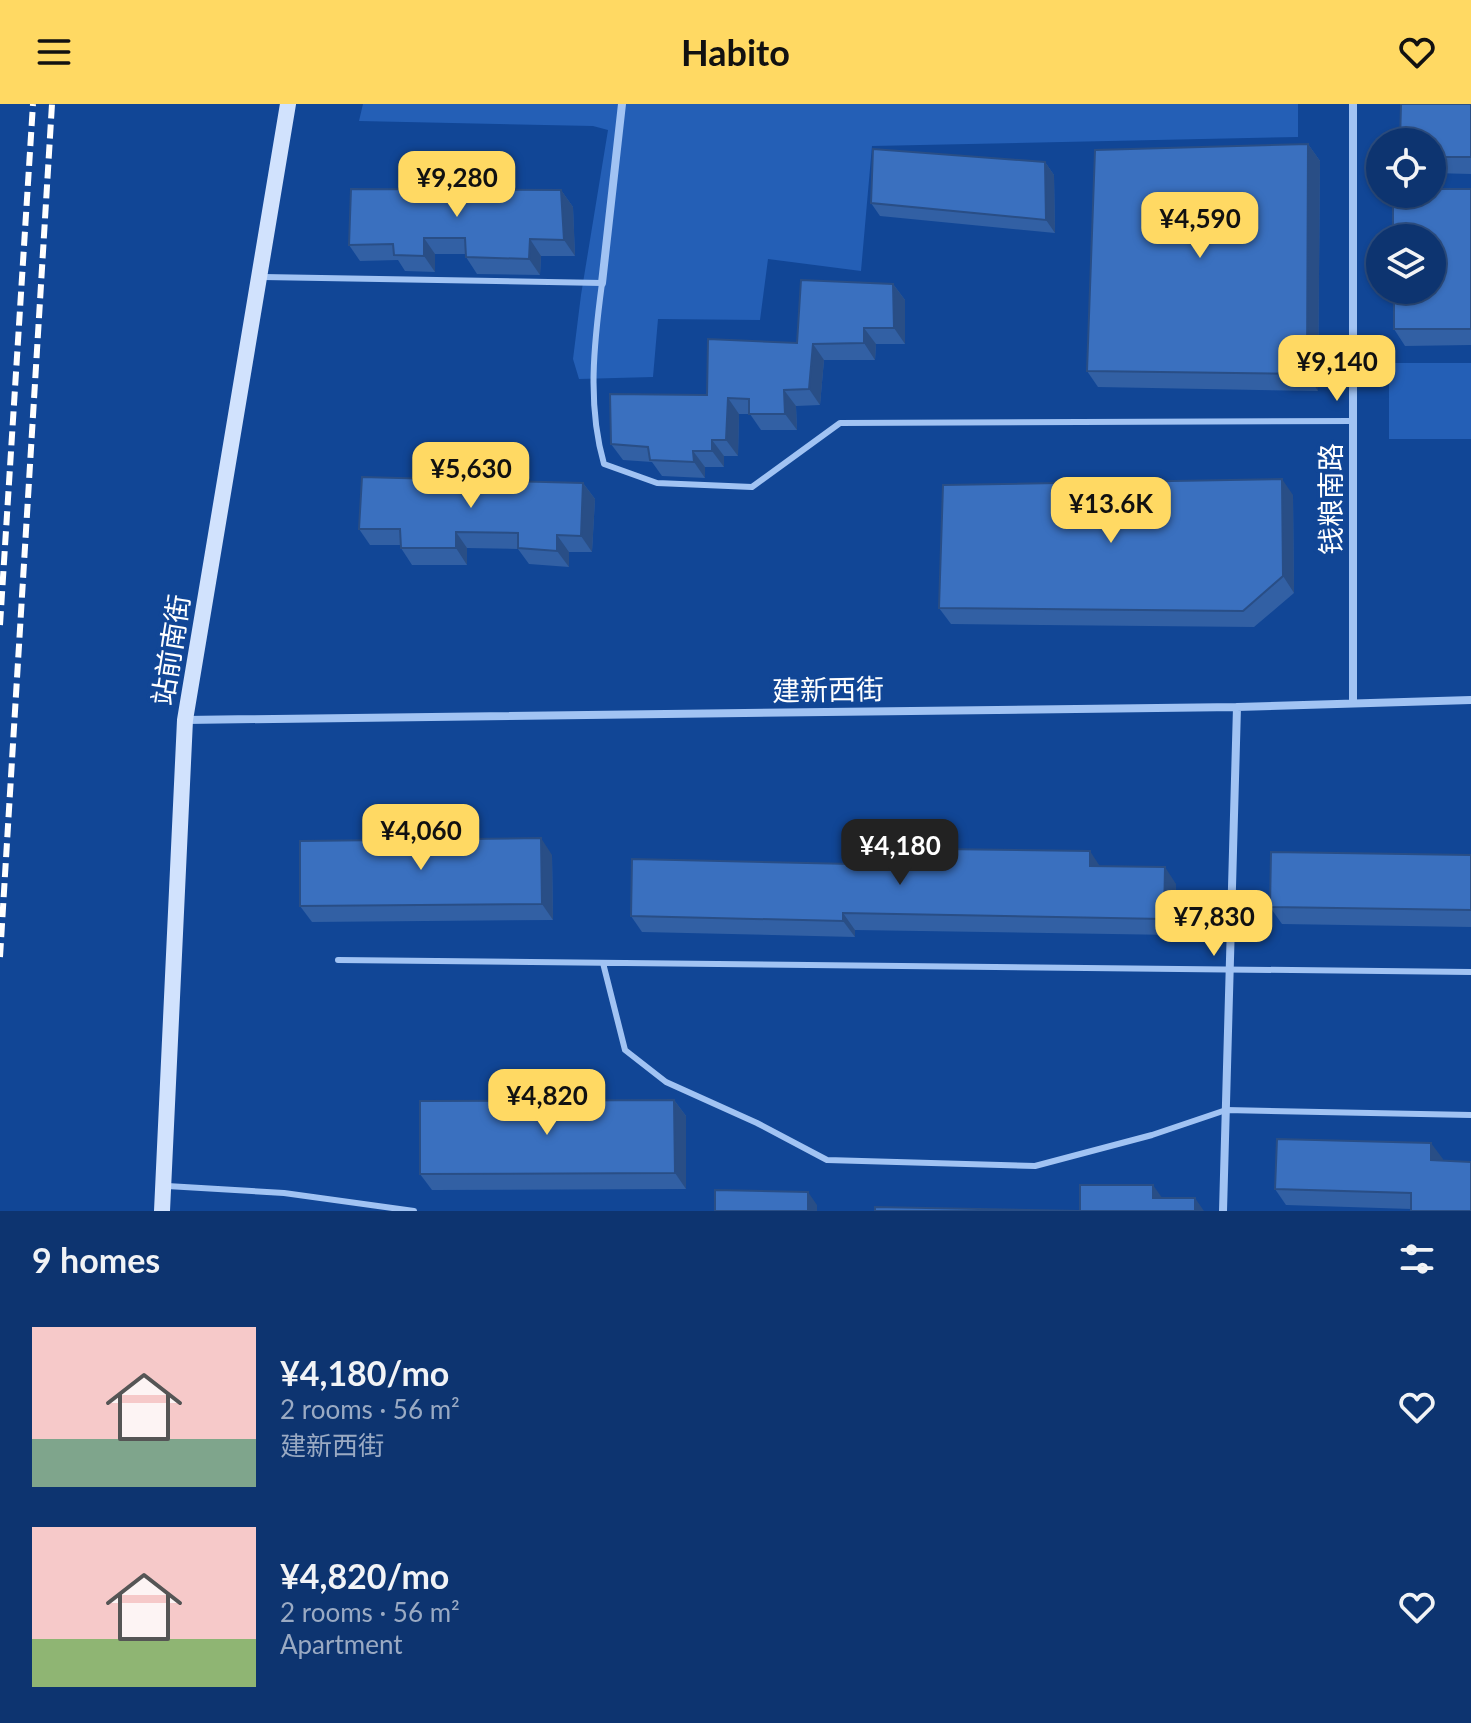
<!DOCTYPE html>
<html lang="en">
<head>
<meta charset="utf-8">
<style>
	body { margin:0; font-family:Lato,"Noto Sans SC",sans-serif; background:#1b3f78; color:#f1f3f6; height:100vh; display:flex; flex-direction:column; font-size:30px; white-space:nowrap }
	* { box-sizing:border-box; margin:0 }
	p { font-size:26px; color:#9aaac3 }
	.icon { flex:none; width:44px; height:44px; fill:none; stroke:currentColor; stroke-width:2; stroke-linecap:round; stroke-linejoin:round }
	.map { position:relative; height:1107px; overflow:hidden }
	.sheet { display:flex; flex-direction:column; background:#0d3470; flex:1 }
	.sheet>* { flex:none }
	.fabs { position:absolute; left:1366px; top:24px; display:grid; gap:16px }
	.fabs a { display:grid; place-items:center; width:80px; height:80px; border-radius:50%; background:#0d3470; box-shadow:0 2px 6px #0004,0 0 0 2px #2d4f83; font-size:40px }
	.price { position:absolute; translate:-50% -68px; padding:0 18px; border-radius:16px; background:#ffd963; color:#111; font-size:26px; line-height:52px; filter:drop-shadow(0 2px 4px #0008) }
	.price::after { content:''; position:absolute; left:50%; top:48px; width:24px; height:18px; margin-left:-12px; background:inherit; clip-path:polygon(0 0,100% 0,50% 100%) }
	.price.active { background:#222; color:#fff }
	ul { padding:0; list-style:none }
	li { display:flex; align-items:center; gap:24px; height:200px; padding:0 32px }
	li span { display:grid; place-items:center; flex:none; width:224px; height:160px; border-radius:0px; color:#555 }
	li>.icon { margin-inline-start:auto }
	span .icon { width:96px; height:96px; fill:#fffc; stroke-width:1 }
	li b { font-size:34px }
	h2 { display:flex; justify-content:space-between; align-items:center; height:96px; padding:0 32px; font-size:34px }
	header { display:flex; justify-content:space-between; align-items:center; height:104px; padding:0 32px; background:#ffd963; color:#111; font-size:36px; font-weight:700 }
	.map>svg:first-child { display:block }
	.green { fill:#245fb6 }
	.lines { fill:none; stroke-linecap:round; stroke-linejoin:round }
	.service { stroke:#a1c3f3; stroke-width:6 }
	.minor { stroke:#a1c3f3; stroke-width:8 }
	.secondary { stroke:#d1e2fd; stroke-width:16 }
	.rail { stroke:#fff; stroke-width:6; stroke-dasharray:14 6; stroke-linecap:butt }
	.wall { fill:#3260a4 }
	.shaded-wall { fill:#294e86 }
	.building { fill:#3a70bf; stroke:#294e86; stroke-width:2 }
	.labels { text-anchor:middle; stroke-width:8; stroke-linejoin:round; paint-order:stroke }
	.street-label { font-size:28px; fill:#fff; stroke:#114696 }
</style>
</head>
<body>
<header><svg class="icon" aria-label="menu" viewBox="0 0 24 24"><path d="M4 6h16M4 12h16M4 18h16"/></svg>Habito<svg class="icon" aria-label="heart" viewBox="0 0 24 24"><path d="M12 20l-8-8c-3-5 5-10 8-4 3-6 11-1 8 4z"/></svg></header>
<div class="map">
<svg width="1471" height="1107" viewBox="0 0 1471 1107">
	<rect width="100%" height="100%" fill="#114696"/>
	<path class="green" d="M363,0H1298V33L872,42L861,167L768,155L760,216L658,215L653,273L579,275L573,255L581,191L608,26L593,22L359,17Z
		M1389,259H1471V335H1389Z"/>
	<g class="lines">
		<path class="service" d="M263,173L602,179C594,239 587,301 604,360L657,379L752,383L840,319L1353,317
			M338,856L1471,868
			M603,859L625,946L666,978L757,1019L827,1056L1035,1062L1152,1031L1226,1006L1471,1011
			M167,1082L284,1089L414,1107"/>
		<path class="minor" d="M602,179L622,0
			M1353,598V0
			M185,616L1237,603L1471,596
			M1223,1107L1237,603"/>
		<path class="secondary" d="M162,1107L185,616L288,0"/>
		<path class="rail" d="M0,521L33,0
			M0,853L52,0"/>
	</g>
	<path class="wall" d="M1471,0V70L1432,69V38Z
		M1308,40L1320,57L1318,287L1098,283L1087,267Z
		M1045,58L1054,71L1055,129L880,112L871,99Z
		M1471,85V241L1405,242L1394,225Z
		M561,86L573,103L575,152H541L540,171L477,170L466,153V150H435V168L405,167L398,156L360,157L349,141Z
		M893,180L905,196V240H876L875,256H824L820,301L796,302L797,326H761L750,310H739L738,352H724V363H705V374L662,372L652,358L623,356L611,340L707,291L797,239Z
		M583,379L595,395L592,448H569V463L529,460L518,445L467,444V461H412L401,444V441H370L359,425Z
		M1293,391L1294,489L1254,523L951,520L939,504Z
		M552,751L553,816L312,818L300,802Z
		M1471,751V823L1282,820L1270,803Z
		M852,760L1100,762L1176,780L1175,831L855,826V833L642,828L631,812Z
		M674,996L686,1012V1085L432,1086L420,1070Z
		M1443,1055L1411,1105L1286,1101L1275,1085Z"/>
	<path class="shaded-wall" d="M1308,40L1320,57L1318,287L1307,270Z
		M1045,58L1054,71L1055,129L1046,116Z
		M561,86L573,103L575,152L564,136Z
		M424,134L435,150V168L424,152Z
		M530,135L541,152L540,171L529,155Z
		M893,180L905,196V240L894,224Z
		M864,224L876,240L875,256L864,239Z
		M813,240L824,256L820,301L809,285Z
		M784,286L796,302L797,326L785,310Z
		M728,294L739,310L738,352L726,336Z
		M712,336L724,352V363L712,347Z
		M693,347L705,363V374L694,358Z
		M1282,375L1293,391L1294,489L1283,472Z
		M583,379L595,395L592,448L581,432Z
		M456,428L467,444V461L456,444Z
		M557,431L569,448V463L557,447Z
		M541,734L552,751L553,816L542,800Z
		M1090,747L1101,764L1090,762Z
		M1165,763L1176,780L1175,831L1164,815Z
		M843,809L855,826V833L843,817Z
		M674,996L686,1012V1085L675,1069Z
		M1431,1039L1443,1055L1442,1073L1431,1056Z
		M1153,1081L1165,1098L1153,1094Z
		M808,1088L817,1101V1107H808Z
		M1195,1094L1204,1107H1195Z"/>
	<path class="building" d="M1401,0H1471V53H1432V38H1400Z
		M1308,40L1307,270L1087,267L1095,46Z
		M873,45L1045,58L1046,116L871,99Z
		M351,85L561,86L564,136L530,135L529,155L466,153L465,134H424V152L394,151L393,140L349,141Z
		M1432,85H1471V225H1394V186H1432V134H1393V90H1432Z
		M801,176L893,180L894,224H864V239L813,240L809,285L784,286L785,310H749V295L728,294L726,336H712V347H693L694,358L650,356L648,343L611,340L610,290L707,291L708,235L797,239Z
		M362,373L583,379L581,432L557,431V447L518,444V429L456,428V444H401L400,425H359Z
		M1282,375L1283,472L1243,507L939,504L943,381Z
		M541,734L542,800L300,802V737Z
		M862,744L1090,747V762L1165,763L1164,815L843,809V817L631,812L632,755L852,760Z
		M1271,748L1471,751V806L1270,803Z
		M674,996L675,1069L420,1070V997Z
		M1277,1035L1431,1039V1056L1471,1058V1107H1411V1089L1275,1085Z
		M1080,1081H1153V1094H1195V1107H875V1103L1080,1107Z
		M715,1086L808,1088V1107H715Z"/>
	<g class="labels">
		<g class="street-label">
			<text transform="translate(1331 395) rotate(-90)" y="10">钱粮南路</text>
			<text transform="translate(171 546) rotate(-81)" y="10">站前南街</text>
			<text transform="translate(828 586) rotate(-1)" y="10">建新西街</text>
		</g>
	</g>
</svg>
<div class="fabs">
<a><svg class="icon" aria-label="locate" viewBox="0 0 24 24"><circle cx="12" cy="12" r="6"/><path d="M12 2v4M12 18v4M2 12h4M18 12h4"/></svg></a>
<a><svg class="icon" aria-label="layers" viewBox="0 0 24 24"><path d="M12 4l9 5-9 5-9-5zM3 14l9 5 9-5"/></svg></a>
</div>
<b class="price" style="left:457px;top:115px">¥9,280</b>
<b class="price" style="left:1200px;top:156px">¥4,590</b>
<b class="price" style="left:1337px;top:299px">¥9,140</b>
<b class="price" style="left:471px;top:406px">¥5,630</b>
<b class="price" style="left:1111px;top:441px">¥13.6K</b>
<b class="price" style="left:421px;top:768px">¥4,060</b>
<b class="price active" style="left:900px;top:783px">¥4,180</b>
<b class="price" style="left:1214px;top:854px">¥7,830</b>
<b class="price" style="left:547px;top:1033px">¥4,820</b>
</div>
<section class="sheet">
<h2>9 homes<svg class="icon" aria-label="filters" viewBox="0 0 24 24"><path d="M4 7h16M4 17h16"/><circle cx="9" cy="7" r="2"/><circle cx="15" cy="17" r="2"/></svg></h2>
<ul>
<li><span style="background:linear-gradient(#f6c9c9 70%,#7fa58c 0)"><svg class="icon" aria-label="home" viewBox="0 0 24 24"><path d="M3 11l9-7 9 7M6 9v11h12V9"/></svg></span><div><b>¥4,180/mo</b><p>2 rooms · 56 m²</p><p>建新西街</p></div><svg class="icon" aria-label="heart" viewBox="0 0 24 24"><path d="M12 20l-8-8c-3-5 5-10 8-4 3-6 11-1 8 4z"/></svg></li>
<li><span style="background:linear-gradient(#f6c9c9 70%,#8fb573 0)"><svg class="icon" aria-label="home" viewBox="0 0 24 24"><path d="M3 11l9-7 9 7M6 9v11h12V9"/></svg></span><div><b>¥4,820/mo</b><p>2 rooms · 56 m²</p><p>Apartment</p></div><svg class="icon" aria-label="heart" viewBox="0 0 24 24"><path d="M12 20l-8-8c-3-5 5-10 8-4 3-6 11-1 8 4z"/></svg></li>
</ul>
</section>
</body>
</html>
